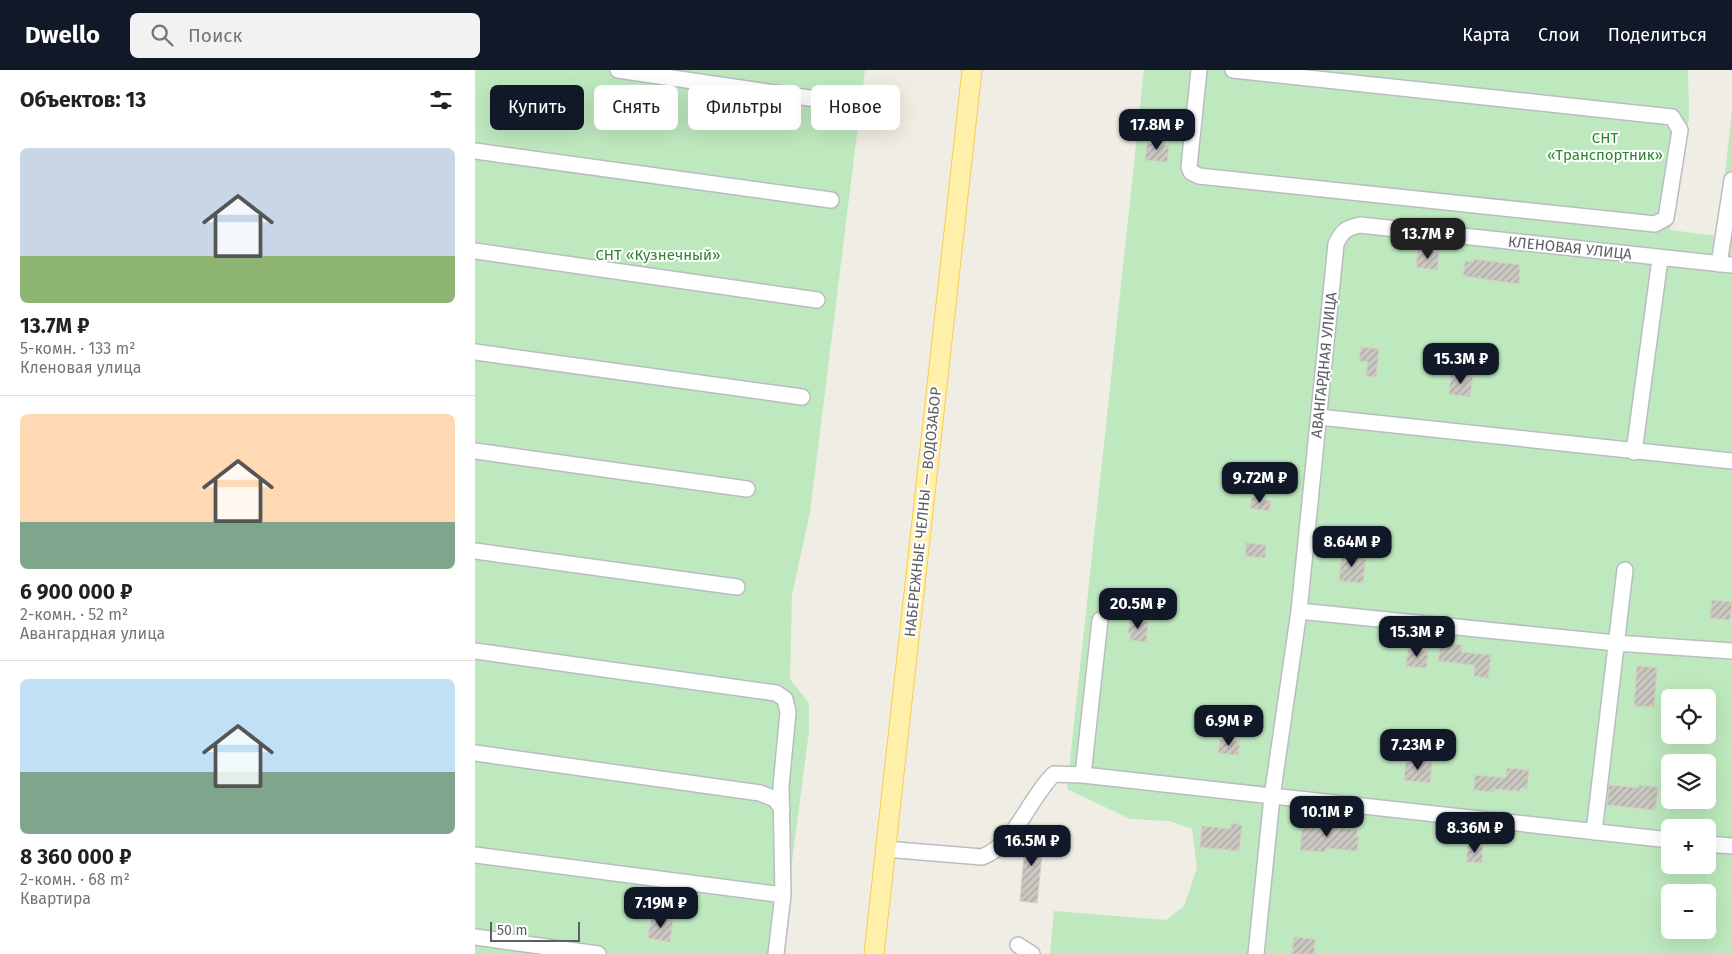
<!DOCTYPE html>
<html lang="ru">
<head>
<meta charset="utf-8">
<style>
	body { margin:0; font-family:"Fira Sans",sans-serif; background:#f2f2f2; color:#202124; height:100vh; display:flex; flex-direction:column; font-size:19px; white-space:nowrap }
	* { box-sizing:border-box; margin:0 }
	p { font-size:16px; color:#757577 }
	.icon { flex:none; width:28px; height:28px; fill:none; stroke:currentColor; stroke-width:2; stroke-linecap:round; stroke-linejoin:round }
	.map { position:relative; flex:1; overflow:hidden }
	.drawer { display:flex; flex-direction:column; background:#fff; width:475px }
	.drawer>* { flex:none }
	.banner { position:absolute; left:15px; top:15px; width:475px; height:45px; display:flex; gap:10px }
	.fabs { position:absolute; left:1186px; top:619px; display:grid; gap:10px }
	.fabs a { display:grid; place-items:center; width:55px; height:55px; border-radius:8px; background:#fff; box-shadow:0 5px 20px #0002; font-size:25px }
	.scale { position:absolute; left:15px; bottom:12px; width:90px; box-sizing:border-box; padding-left:5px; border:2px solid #5c6066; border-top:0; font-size:14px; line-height:18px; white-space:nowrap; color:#5c6066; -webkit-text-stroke:4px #fff; paint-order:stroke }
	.price { position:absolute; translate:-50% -42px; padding:0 11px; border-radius:10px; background:#111827; color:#fff; font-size:16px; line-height:32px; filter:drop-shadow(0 1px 2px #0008) }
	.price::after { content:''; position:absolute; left:50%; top:30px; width:15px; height:11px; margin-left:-8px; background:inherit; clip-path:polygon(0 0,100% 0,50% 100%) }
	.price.on { background:#222; color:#fff }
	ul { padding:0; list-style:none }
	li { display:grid; align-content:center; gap:10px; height:265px; padding:0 20px }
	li+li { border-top:1px solid #e0e0e0 }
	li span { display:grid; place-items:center; height:155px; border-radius:8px; color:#555 }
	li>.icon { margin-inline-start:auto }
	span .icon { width:90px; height:90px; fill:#fffc; stroke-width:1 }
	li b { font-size:21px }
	h2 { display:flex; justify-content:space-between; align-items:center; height:60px; padding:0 20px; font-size:21px }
	.tag { padding:0 18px; border-radius:8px; background:#fff; box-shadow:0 5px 20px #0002; font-size:18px; line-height:45px }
	.tag.on { background:#111827; color:#fff }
	header { display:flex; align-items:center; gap:30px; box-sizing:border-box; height:70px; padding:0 25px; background:#111827; color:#fff }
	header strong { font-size:24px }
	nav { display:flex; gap:28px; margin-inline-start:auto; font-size:18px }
	.search { width:350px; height:45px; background:#f2f2f2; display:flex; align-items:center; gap:12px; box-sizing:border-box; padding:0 18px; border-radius:8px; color:#757577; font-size:19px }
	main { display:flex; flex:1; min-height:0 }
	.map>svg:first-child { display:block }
	.green { fill:#bee9be; fill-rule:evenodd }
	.building { fill:url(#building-hatch); stroke:#d5cfc1 }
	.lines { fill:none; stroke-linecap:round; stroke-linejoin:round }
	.minor-casing { stroke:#b9bcc1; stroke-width:18 }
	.major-casing { stroke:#fdcb4f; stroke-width:21 }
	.minor { stroke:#fff; stroke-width:15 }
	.major { stroke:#fff1a9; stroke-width:19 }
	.labels { text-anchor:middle; stroke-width:4; stroke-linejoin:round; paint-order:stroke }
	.park-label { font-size:15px; fill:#2d8330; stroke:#fff }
	.street-label { font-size:15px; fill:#5c6066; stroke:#fff }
</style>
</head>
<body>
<header>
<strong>Dwello</strong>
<div class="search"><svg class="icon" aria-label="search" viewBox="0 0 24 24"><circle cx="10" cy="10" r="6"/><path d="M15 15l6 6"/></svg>Поиск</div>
<nav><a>Карта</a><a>Слои</a><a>Поделиться</a></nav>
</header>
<main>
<section class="drawer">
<h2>Объектов: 13<svg class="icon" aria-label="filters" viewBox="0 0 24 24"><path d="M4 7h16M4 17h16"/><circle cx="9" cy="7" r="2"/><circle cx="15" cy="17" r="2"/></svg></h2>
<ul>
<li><span style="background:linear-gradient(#c9d6e8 70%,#8fb573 0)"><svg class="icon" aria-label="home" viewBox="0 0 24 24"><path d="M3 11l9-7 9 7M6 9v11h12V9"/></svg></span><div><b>13.7M ₽</b><p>5-комн. · 133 m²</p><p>Кленовая улица</p></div></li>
<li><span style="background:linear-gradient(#ffd9b3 70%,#7fa58c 0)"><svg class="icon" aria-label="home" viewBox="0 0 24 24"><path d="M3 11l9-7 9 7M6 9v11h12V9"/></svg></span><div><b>6 900 000 ₽</b><p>2-комн. · 52 m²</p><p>Авангардная улица</p></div></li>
<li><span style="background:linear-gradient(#bfe0f5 60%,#7fa58c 0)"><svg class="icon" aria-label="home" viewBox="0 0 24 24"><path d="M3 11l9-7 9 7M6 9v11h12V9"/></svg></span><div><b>8 360 000 ₽</b><p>2-комн. · 68 m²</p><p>Квартира</p></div></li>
</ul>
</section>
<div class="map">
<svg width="1257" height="884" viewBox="0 0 1257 884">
	<defs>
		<pattern id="building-hatch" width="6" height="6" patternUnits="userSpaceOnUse" patternTransform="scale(1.25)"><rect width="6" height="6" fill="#cbc8c1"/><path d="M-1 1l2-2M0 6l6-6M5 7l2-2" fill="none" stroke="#a8a6a1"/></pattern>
	</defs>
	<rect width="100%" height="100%" fill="#f0ede4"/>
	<path class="green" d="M0,0H390L335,442L317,525L315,609L334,633V661L305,884H0Z
		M669,0H1213L1214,47L1195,160L1243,166L1257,40V884H575L579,841L691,850L709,836L722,798L717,759L694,751L655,749L592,719ZM1195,628H1232V665H1195ZM1195,692H1232V730H1195ZM1195,758H1232V795H1195ZM1195,822H1232V860H1195Z"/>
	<path class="building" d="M677,68L690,70L689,75L694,76L692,92L670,90L672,73L677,74Z
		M943,180L964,182L962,200L941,197Z
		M998,189L1045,195L1044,214L988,206L990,191L998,192Z
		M886,277L904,279L901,307L891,306L893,292L884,291Z
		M976,303L998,305L995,327L974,324Z
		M777,427L796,431L794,441L775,438Z
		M771,473L791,475L790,488L770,486Z
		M867,483L891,486L888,513L864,511Z
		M1237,530L1257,532L1255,550L1235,548Z
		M655,549L673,551L671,572L655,570L656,563H653Z
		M966,573L987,575L986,582L1016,585L1013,608L999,606L1000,595L963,591Z
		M937,579L953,581L951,598L931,596L933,580Z
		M1162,596L1182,598L1179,637L1159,636Z
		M745,669L765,671L763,685L743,683Z
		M931,689L957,692L955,713L929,710Z
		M1032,698L1054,700L1052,718H1045V721L1019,719V722L999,720L1000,705L1031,708Z
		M1134,715L1164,718V715L1183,717L1180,740L1132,735Z
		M828,751L853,753V757L882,760L881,767H884L882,781L851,778L850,782L825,780Z
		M756,753L767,755L764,781L725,777L727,756L756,759Z
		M551,762L569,764L562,833L545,831Z
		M993,775L1008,777L1007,793L991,792Z
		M176,847L198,850L195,872L173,868Z
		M819,867L840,869L839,884H817Z"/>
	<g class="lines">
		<g class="minor-casing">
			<path id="minor" d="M143,0L368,33
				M724,0L714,97L716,102L724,106L1180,154L1191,148L1205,60L1197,47L758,0
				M0,81L356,130
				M0,181L342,230
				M1244,194L1257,110
				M0,282L327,327
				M844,347L1257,391
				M0,381L272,419
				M1159,382L1185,189
				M0,481L262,517
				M824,541L1141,573L1257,581
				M0,581L301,623L310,629L313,642L306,716L308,825L301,884
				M0,683L285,723L300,729L307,739
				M608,705L625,550
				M1119,762L1150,500
				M1232,774L1257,776
				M410,779L507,787C541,774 553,729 579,704L608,705L1195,770
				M0,785L308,825
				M0,867L123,884
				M543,875L557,884
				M781,884L797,727L824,541L861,174C867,161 871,158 885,155L1257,195"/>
		</g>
		<g class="major-casing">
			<path id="major" d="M399,884L497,0"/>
		</g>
		<use href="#minor" class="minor"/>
		<use href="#major" class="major"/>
	</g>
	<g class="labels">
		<g class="park-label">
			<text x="1130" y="73">СНТ<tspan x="1130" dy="17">«Транспортник»</tspan></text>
			<text x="183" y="190">СНТ «Кузнечный»</text>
		</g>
		<g class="street-label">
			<text transform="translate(1095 178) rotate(6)" y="5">КЛЕНОВАЯ УЛИЦА</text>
			<text transform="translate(849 295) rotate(-84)" y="5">АВАНГАРДНАЯ УЛИЦА</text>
			<text transform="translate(448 442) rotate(-84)" y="5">НАБЕРЕЖНЫЕ ЧЕЛНЫ — ВОДОЗАБОР</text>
		</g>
	</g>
</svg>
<div class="fabs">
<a><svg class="icon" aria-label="locate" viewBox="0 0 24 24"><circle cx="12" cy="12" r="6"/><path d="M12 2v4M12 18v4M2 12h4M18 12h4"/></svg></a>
<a><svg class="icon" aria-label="layers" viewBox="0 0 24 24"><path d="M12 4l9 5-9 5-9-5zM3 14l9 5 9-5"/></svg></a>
<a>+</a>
<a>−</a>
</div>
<div class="scale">50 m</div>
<b class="price" style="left:682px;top:81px">17.8M ₽</b>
<b class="price on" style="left:953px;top:190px">13.7M ₽</b>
<b class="price" style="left:986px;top:315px">15.3M ₽</b>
<b class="price" style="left:785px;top:434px">9.72M ₽</b>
<b class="price" style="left:877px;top:498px">8.64M ₽</b>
<b class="price" style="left:663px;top:560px">20.5M ₽</b>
<b class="price" style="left:942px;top:588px">15.3M ₽</b>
<b class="price" style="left:754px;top:677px">6.9M ₽</b>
<b class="price" style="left:943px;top:701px">7.23M ₽</b>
<b class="price" style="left:852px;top:768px">10.1M ₽</b>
<b class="price" style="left:1000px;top:784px">8.36M ₽</b>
<b class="price" style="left:557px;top:797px">16.5M ₽</b>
<b class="price" style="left:186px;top:859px">7.19M ₽</b>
<div class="banner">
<a class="tag on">Купить</a>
<a class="tag">Снять</a>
<a class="tag">Фильтры</a>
<a class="tag">Новое</a>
</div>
</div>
</main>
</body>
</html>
